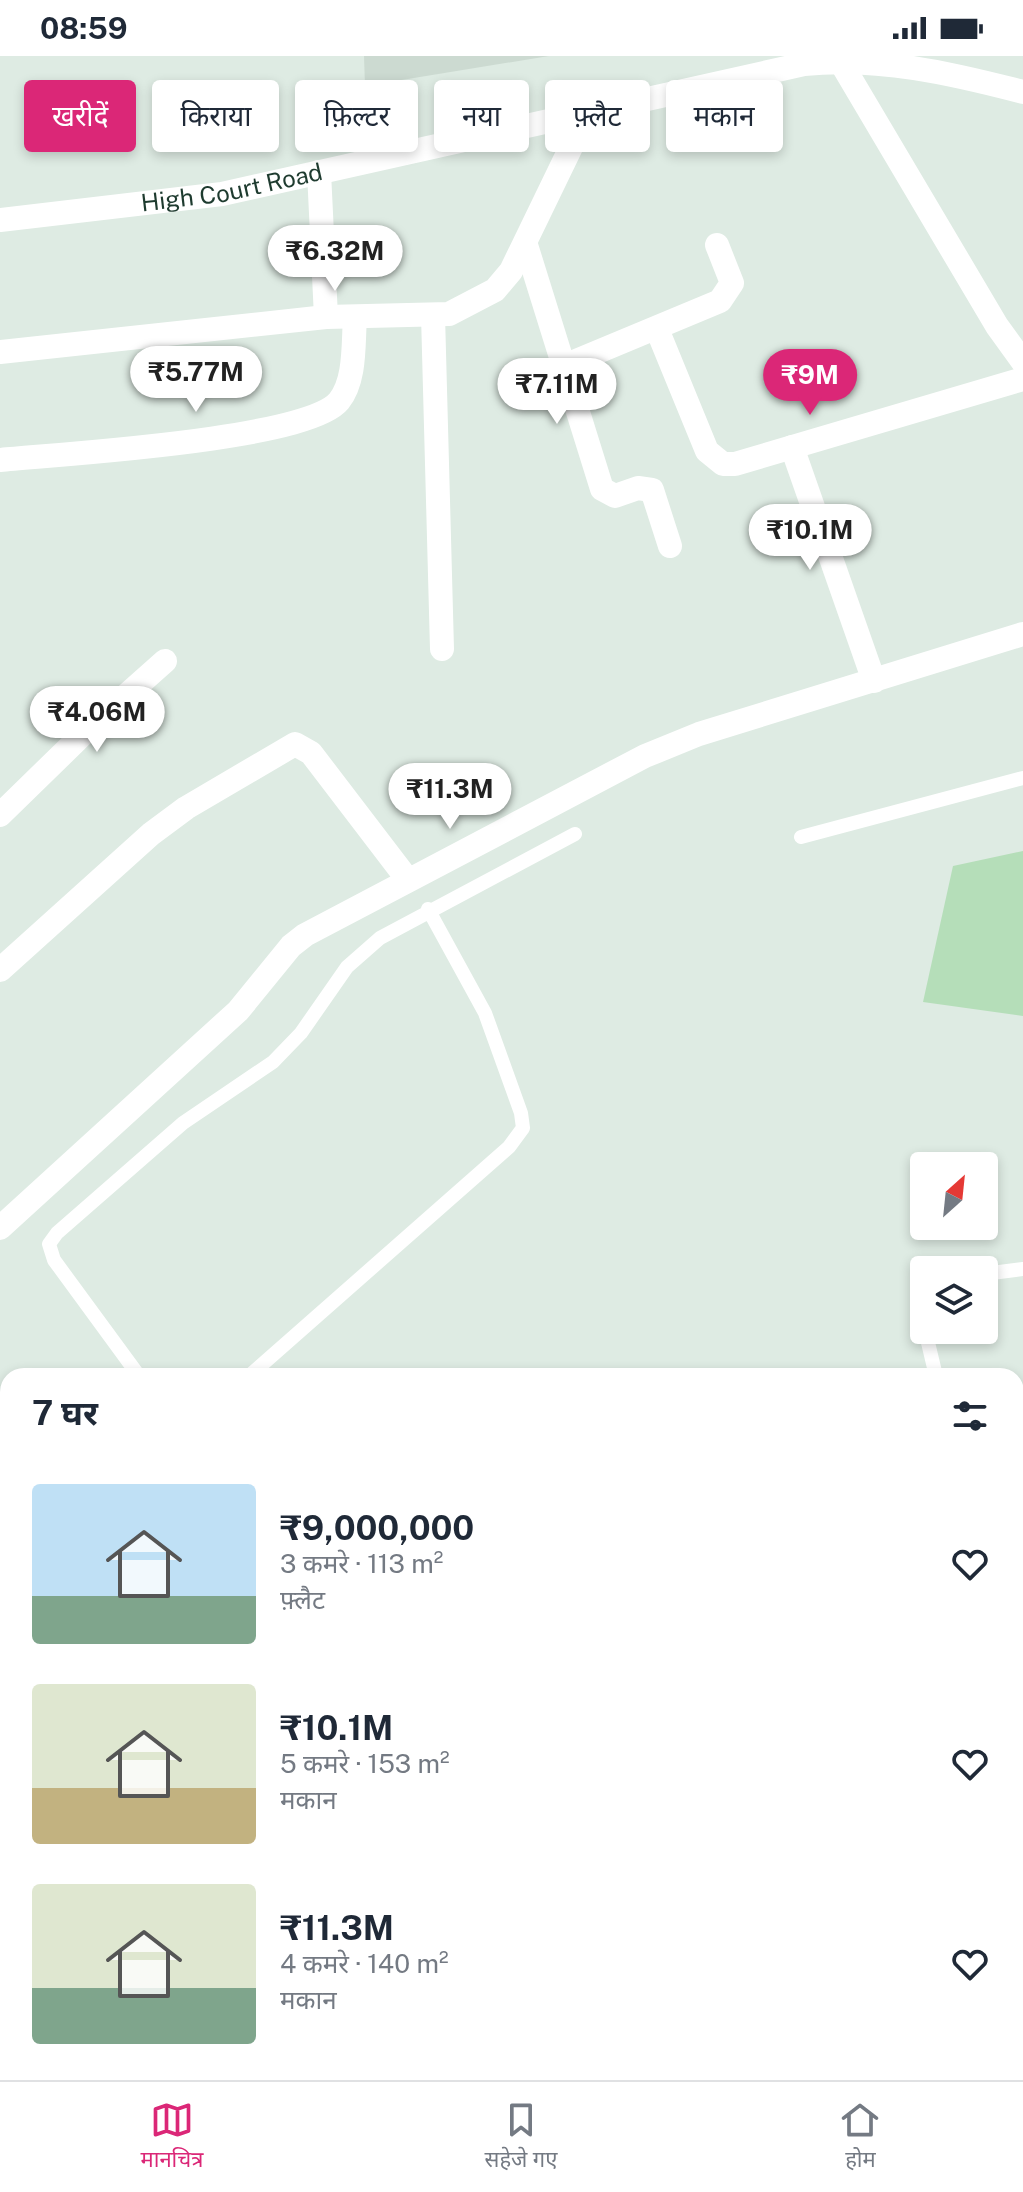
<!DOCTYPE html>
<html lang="hi">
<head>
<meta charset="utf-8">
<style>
	body { margin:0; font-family:"Public Sans","Noto Sans Devanagari",sans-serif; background:#f6f6f7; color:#1f2937; height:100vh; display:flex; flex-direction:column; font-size:30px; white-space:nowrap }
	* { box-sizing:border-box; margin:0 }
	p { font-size:26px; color:#747a83 }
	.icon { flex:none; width:44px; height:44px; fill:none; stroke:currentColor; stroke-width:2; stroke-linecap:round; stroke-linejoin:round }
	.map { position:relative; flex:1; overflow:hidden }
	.side { position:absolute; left:0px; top:1312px; width:1024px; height:712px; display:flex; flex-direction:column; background:#fff; border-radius:24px 24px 0 0; box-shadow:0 4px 12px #0003 }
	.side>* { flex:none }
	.top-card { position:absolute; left:24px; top:24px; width:976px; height:72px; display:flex; gap:16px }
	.needle { width:52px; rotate:27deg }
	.tools { position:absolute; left:910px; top:1096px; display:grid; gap:16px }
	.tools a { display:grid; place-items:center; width:88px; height:88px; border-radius:8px; background:#fff; box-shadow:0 4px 12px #0003; font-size:40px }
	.price { position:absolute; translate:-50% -68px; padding:0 18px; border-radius:28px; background:#fff; color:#222; font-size:26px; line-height:52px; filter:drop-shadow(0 2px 4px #0008) }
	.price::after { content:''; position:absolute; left:50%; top:48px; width:24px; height:18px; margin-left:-12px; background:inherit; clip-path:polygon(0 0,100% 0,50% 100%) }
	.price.current { background:#db2777; color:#fff }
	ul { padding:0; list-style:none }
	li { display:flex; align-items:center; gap:24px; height:200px; padding:0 32px }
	li span { display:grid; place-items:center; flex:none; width:224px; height:160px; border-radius:8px; color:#555 }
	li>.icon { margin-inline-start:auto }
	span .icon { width:96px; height:96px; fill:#fffc; stroke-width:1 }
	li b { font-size:34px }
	h2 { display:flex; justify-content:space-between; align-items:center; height:96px; padding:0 32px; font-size:34px }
	.tag { padding:0 28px; border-radius:8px; background:#fff; box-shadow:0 4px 12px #0003; font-size:28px; line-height:72px }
	.tag.current { background:#db2777; color:#fff }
	.status { display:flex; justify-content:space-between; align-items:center; height:56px; padding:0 40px; background:#fff; direction:ltr }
	.status svg { height:22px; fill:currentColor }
	.menu { display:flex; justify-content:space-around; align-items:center; height:112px; border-top:2px solid #e0e1e3; background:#fff; font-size:22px; color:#747a83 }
	.menu a { display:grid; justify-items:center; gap:4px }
	.menu .current { color:#db2777 }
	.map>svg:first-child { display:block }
	.built { fill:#ccdad1 }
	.green { fill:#b5deb9 }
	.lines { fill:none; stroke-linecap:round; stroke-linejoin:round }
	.service { stroke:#fff; stroke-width:14 }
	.minor { stroke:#fff; stroke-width:24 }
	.labels { text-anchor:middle; stroke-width:6; stroke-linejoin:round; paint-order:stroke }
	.street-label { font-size:24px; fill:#1e3b2f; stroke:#eef7f1 }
</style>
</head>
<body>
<div class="status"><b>08:59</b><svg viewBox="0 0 49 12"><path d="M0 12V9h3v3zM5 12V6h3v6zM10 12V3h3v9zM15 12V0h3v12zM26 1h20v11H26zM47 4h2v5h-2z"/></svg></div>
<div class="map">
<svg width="1023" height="2024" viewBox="0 0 1023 2024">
	<rect width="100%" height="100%" fill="#deebe3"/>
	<path class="built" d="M364,0H549L365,30Z"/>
	<path class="green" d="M1023,795V960L923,946L953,810Z"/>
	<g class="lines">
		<path class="service" d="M801,781L1023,722
			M984,1218L1023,1213
			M924,1252V1267
			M925,1274L936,1320
			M139,1320L54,1204L49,1188L57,1177L183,1067L273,1006L301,977L347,911L380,882L575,778
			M249,1320L509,1091L523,1072L521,1057L485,957L428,853
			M1016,1500L1023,1504
			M0,1507L8,1504"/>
		<g class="minor">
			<path d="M840,5L997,270L1023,306"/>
			<path d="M319,116L326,261"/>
			<path id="s1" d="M0,164L222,138L804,8C880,1 950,17 1023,36"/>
			<path d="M526,189L602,433L615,440L638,432L652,434L670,490"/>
			<path d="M433,259L442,593"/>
			<path d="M657,273L707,395L723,408H735L1023,323"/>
			<path d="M0,296L326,261L449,258L495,234L511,215L588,56"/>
			<path d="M564,310L720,245L732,227L717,189"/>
			<path d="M792,391L874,625"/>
			<path d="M0,404C60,398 307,384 339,345C356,324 353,287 355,262"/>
			<path d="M0,759L84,677L165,605"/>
			<path d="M0,914L151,778L186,752L295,688L311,697L408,824"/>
			<path d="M0,1172L238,955L291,890L305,879L645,700L699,678L1023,578"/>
			<path d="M0,1961L8,1965"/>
			<path d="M95,2016L102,2024"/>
			<path d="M251,2016L276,2024"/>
			<path d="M0,2023L16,2016"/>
		</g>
	</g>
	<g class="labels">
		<g class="street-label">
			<text dy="8" stroke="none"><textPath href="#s1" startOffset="234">High Court Road</textPath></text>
		</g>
	</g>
</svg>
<div class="tools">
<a><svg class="needle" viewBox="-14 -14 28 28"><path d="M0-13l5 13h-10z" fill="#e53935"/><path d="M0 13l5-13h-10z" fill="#747a83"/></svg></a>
<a><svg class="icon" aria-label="layers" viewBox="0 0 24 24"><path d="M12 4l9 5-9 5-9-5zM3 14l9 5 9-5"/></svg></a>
</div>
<b class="price" style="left:335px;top:237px">₹6.32M</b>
<b class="price" style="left:196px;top:358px">₹5.77M</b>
<b class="price current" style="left:810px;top:361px">₹9M</b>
<b class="price" style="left:557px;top:370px">₹7.11M</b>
<b class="price" style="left:810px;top:516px">₹10.1M</b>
<b class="price" style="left:97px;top:698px">₹4.06M</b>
<b class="price" style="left:450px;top:775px">₹11.3M</b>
<div class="top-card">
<a class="tag current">खरीदें</a>
<a class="tag">किराया</a>
<a class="tag">फ़िल्टर</a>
<a class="tag">नया</a>
<a class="tag">फ़्लैट</a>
<a class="tag">मकान</a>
</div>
<section class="side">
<h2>7 घर<svg class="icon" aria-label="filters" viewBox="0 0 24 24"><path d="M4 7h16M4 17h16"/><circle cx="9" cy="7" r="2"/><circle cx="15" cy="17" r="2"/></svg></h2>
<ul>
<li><span style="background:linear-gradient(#bfe0f5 70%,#7fa58c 0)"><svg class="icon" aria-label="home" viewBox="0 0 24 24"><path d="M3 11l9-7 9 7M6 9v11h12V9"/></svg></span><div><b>₹9,000,000</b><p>3 कमरे · 113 m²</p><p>फ़्लैट</p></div><svg class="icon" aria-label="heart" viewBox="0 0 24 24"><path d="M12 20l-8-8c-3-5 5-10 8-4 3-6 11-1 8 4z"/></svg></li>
<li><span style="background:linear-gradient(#dfe7d0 65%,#c2b280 0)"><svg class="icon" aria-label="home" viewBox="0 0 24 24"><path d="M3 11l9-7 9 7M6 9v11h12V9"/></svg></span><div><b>₹10.1M</b><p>5 कमरे · 153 m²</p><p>मकान</p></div><svg class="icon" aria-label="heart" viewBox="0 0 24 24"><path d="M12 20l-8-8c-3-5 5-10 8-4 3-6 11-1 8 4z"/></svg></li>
<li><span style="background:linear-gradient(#dfe7d0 65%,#7fa58c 0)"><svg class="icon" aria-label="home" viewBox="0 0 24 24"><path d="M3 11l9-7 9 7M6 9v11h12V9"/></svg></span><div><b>₹11.3M</b><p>4 कमरे · 140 m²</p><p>मकान</p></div><svg class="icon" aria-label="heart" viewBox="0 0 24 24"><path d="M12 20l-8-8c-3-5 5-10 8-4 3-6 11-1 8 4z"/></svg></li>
</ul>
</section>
</div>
<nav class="menu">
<a class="current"><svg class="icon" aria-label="map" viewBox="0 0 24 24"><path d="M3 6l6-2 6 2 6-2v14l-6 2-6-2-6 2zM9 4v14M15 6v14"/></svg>मानचित्र</a>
<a><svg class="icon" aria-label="saved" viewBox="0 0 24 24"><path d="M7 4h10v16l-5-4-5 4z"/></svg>सहेजे गए</a>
<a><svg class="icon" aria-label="home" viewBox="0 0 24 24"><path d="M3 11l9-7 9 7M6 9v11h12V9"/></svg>होम</a>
</nav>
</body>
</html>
